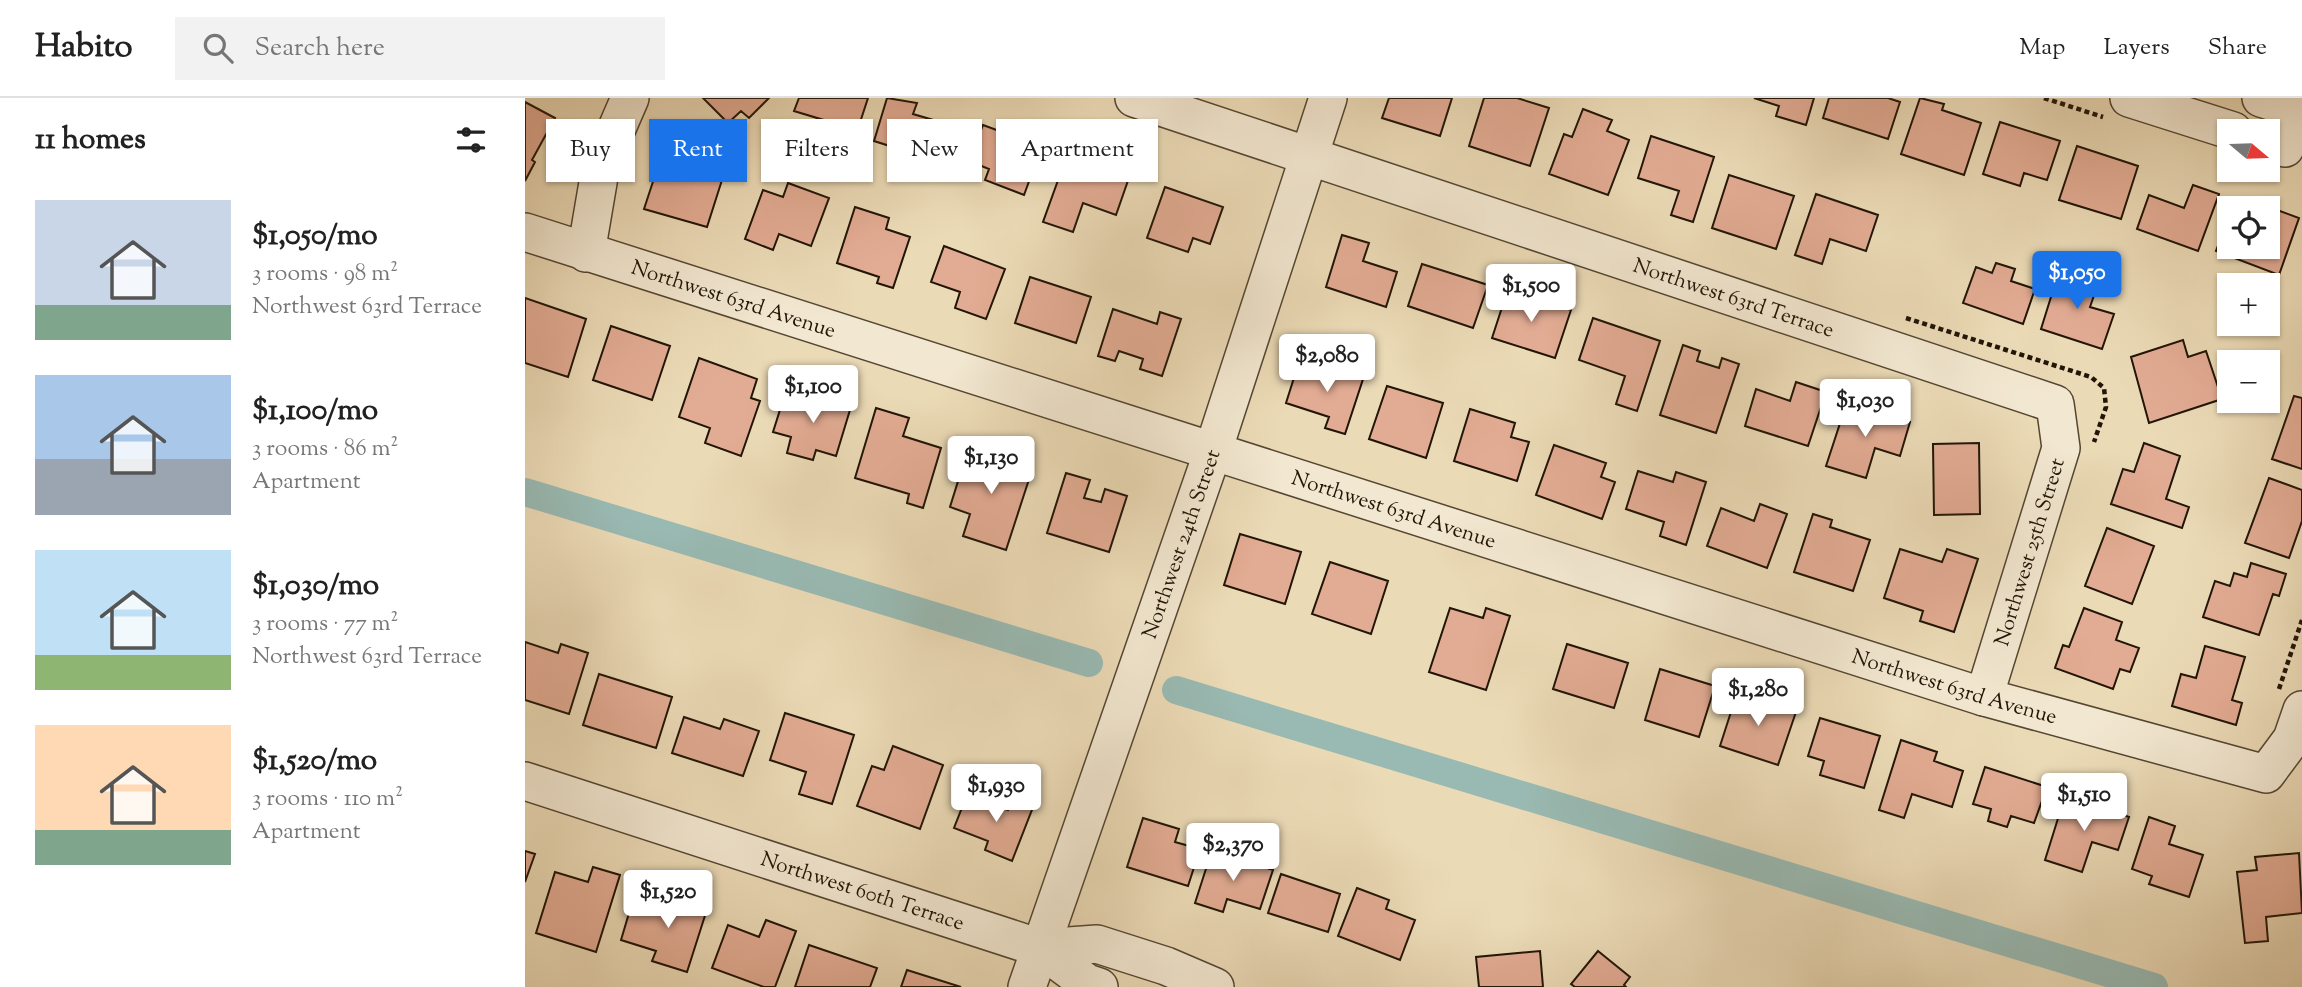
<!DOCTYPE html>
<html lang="en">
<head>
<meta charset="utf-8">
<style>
	body { margin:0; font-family:"Sorts Mill Goudy",serif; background:#f2f2f2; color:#222; height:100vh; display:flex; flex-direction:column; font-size:26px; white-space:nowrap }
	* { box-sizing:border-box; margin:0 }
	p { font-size:23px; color:#767676 }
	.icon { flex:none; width:38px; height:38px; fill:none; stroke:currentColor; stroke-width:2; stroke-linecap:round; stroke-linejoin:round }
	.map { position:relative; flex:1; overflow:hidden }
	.side { display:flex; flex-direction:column; background:#fff; width:525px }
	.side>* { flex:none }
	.top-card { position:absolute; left:21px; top:21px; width:665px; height:63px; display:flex; gap:14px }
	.needle { width:46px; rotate:109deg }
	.controls { position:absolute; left:1692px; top:21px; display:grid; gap:14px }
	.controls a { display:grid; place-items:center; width:63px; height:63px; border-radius:0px; background:#fff; box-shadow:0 2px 5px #0004; font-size:35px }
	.price { position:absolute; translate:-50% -60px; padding:0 16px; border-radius:7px; background:#fff; color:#222; font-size:23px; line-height:46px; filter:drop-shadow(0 2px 4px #0008) }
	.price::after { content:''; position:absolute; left:50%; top:42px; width:21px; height:16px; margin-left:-10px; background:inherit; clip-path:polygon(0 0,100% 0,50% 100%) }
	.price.current { background:#1a73e8; color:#fff }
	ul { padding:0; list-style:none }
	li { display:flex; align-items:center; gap:21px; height:175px; padding:0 35px }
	li span { display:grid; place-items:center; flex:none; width:196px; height:140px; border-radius:0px; color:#555 }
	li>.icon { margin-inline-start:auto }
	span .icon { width:84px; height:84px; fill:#fffc; stroke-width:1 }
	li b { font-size:30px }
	h2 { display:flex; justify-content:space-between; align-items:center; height:84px; padding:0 35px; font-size:30px }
	.pill { padding:0 24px; border-radius:0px; background:#fff; box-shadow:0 2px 5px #0004; font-size:24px; line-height:63px }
	.pill.current { background:#1a73e8; color:#fff }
	header { display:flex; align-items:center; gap:42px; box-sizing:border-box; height:98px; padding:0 35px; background:#fff; border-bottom:2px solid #e0e0e0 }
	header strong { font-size:33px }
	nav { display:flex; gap:38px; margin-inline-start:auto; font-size:24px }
	.search { width:490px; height:63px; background:#f2f2f2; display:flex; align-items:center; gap:18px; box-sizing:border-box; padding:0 24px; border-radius:0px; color:#767676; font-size:26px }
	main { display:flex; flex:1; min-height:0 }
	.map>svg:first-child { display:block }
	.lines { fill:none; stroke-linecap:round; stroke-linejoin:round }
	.canal { stroke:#99bab3; stroke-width:28 }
	.building { fill:#e2ab93; stroke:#211506; stroke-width:2 }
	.minor-casing { stroke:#544632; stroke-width:40 }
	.path { stroke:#211506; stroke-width:4.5; stroke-dasharray:5 3.5; stroke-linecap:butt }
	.minor { stroke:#f2e7d0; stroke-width:37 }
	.labels { text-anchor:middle; stroke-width:7; stroke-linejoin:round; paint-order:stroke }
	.street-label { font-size:21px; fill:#211506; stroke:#f2e7d0 }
</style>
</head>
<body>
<header>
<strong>Habito</strong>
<div class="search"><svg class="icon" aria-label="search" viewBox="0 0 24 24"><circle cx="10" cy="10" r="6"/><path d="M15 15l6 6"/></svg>Search here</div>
<nav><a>Map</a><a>Layers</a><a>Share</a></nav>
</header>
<main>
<section class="side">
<h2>11 homes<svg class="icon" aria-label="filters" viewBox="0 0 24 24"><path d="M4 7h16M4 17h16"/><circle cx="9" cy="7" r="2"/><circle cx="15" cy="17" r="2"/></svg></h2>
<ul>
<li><span style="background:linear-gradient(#c9d6e8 75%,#7fa58c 0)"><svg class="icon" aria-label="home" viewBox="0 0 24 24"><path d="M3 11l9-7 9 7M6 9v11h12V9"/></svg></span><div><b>$1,050/mo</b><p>3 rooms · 98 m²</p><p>Northwest 63rd Terrace</p></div></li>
<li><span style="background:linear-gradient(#a9c7e8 60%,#9aa5b1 0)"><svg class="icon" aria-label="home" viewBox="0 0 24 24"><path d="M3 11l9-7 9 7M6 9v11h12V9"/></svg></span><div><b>$1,100/mo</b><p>3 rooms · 86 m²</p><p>Apartment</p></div></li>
<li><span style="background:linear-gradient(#bfe0f5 75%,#8fb573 0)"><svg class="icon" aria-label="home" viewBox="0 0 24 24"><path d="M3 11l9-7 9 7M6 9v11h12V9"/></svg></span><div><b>$1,030/mo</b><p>3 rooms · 77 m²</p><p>Northwest 63rd Terrace</p></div></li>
<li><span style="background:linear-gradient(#ffd9b3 75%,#7fa58c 0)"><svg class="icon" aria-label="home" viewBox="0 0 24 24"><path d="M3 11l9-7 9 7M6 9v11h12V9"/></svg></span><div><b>$1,520/mo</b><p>3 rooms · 110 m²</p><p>Apartment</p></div></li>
</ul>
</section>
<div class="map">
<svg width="1777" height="889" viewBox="0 0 1777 889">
	<rect width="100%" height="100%" fill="#ebdab6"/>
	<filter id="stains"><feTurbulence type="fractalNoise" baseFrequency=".00286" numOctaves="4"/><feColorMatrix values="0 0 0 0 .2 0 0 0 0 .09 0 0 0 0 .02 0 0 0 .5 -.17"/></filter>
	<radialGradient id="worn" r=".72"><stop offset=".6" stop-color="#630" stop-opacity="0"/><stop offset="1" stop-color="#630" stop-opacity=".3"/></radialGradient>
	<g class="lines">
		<path class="canal" d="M0,394L564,565
			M651,592L1629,889"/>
	</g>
	<path class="building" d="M178,0H244L224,20L216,13L203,25Z
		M274,0H343L327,49L297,39L302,23L269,13Z
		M362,0L392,5L388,16L422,26L409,70L369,58L371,50L349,43Z
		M864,0H927L915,38L857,20Z
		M959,0H992L1024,10L1005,68L944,48Z
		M1229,0H1289L1281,27L1251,18L1254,8Z
		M1304,0H1363L1375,4L1363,41L1298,20Z
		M1395,0L1419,6L1417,12L1456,25L1439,77L1376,56Z
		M0,4L30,20L7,62L10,64L0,83Z
		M1058,11L1087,22L1082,33L1104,42L1083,97L1024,76L1039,36L1047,39Z
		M1475,24L1535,43L1522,82L1499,75L1495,88L1458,76Z
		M458,27L488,38L484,48L513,59L499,97L460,82L464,71L444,63Z
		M1126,38L1189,59L1168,124L1146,117L1154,93L1113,80Z
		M140,47L168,56L163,71L197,82L182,129L119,111Z
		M1552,48L1613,68L1596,121L1534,102Z
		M545,49L562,55L559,64L585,73L588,64L607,71L591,117L558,105L548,134L518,124Z
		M1204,77L1269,98L1251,151L1187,130Z
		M263,85L304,100L286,148L254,136L248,152L220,141L238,92L258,99Z
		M1668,87L1694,96L1673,153L1612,131L1624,97L1659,110Z
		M640,89L698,109L685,146L668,140L663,154L622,140Z
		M1291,96L1353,117L1341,153L1305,141L1297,166L1270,157Z
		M330,109L364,120L361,131L385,139L368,190L352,185L354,179L312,165Z
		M1744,109L1774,120L1754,177L1691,153L1704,118V149H1743Z
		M817,137L844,145L838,163L872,174L861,209L801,189Z
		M419,148L480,171L461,221L430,210L435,194L406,184Z
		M1471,165L1490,171L1486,183L1510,191L1498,226L1438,205L1451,169L1467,175Z
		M897,166L963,187L948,230L883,208Z
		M1535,170L1574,183L1565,209L1589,216L1577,251L1516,231Z
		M505,179L566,199L551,245L490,225Z
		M983,191L1046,212L1030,260L967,240Z
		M0,200L61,221L43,279L0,265Z
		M588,211L632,226L635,214L656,221L637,278L615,271L618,261L594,253L590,263L573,258Z
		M1068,220L1135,243L1112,313L1091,306L1100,278L1054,262Z
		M86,228L145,248L127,302L68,282Z
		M1658,242L1663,259L1681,253L1697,301L1624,325L1606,259Z
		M1158,247L1175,253L1172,263L1194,270L1197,260L1214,266L1191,335L1135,317Z
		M174,260L232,281L226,300L235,303L216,358L180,345L185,330L154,319Z
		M812,265L840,275L820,336L800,330L804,319L761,305L773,267L807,278Z
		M1271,284L1301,294L1283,348L1220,328L1231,291L1265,303Z
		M862,288L918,305L901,360L844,341Z
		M260,296L301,308L305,296L328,302L311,358L291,352L288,362L262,355L266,339L248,334Z
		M1769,298L1777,300V371L1747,361Z
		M1322,304L1385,324L1375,358L1350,350L1341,380L1301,368Z
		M351,310L384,320L378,338L416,350L398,410L382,405L384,396L330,380Z
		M945,311L990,325L986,339L1004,344L992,383L929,363Z
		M1454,345L1455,416L1409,417L1408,346Z
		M1619,345L1655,358L1641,401L1664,409L1657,430L1586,406L1598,371L1609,374Z
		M1029,347L1081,365L1076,379L1090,384L1077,421L1011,397Z
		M444,348L508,369L481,452L438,438L445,416L425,409Z
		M1113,373L1148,384L1151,374L1181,384L1161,447L1135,438L1139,424L1101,411Z
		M541,375L565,382L559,400L576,404L580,391L602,398L584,454L522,435Z
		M1744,380L1777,392V423L1764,460L1720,445Z
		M1235,406L1262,416L1242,470L1182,448L1196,410L1229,423Z
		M1288,416L1307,422L1305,429L1345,442L1328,493L1269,474Z
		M1582,430L1629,448L1607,506L1560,488Z
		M715,436L776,454L760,506L699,487Z
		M1375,451L1417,464L1422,451L1453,461L1429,534L1395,523L1398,513L1359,500Z
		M805,464L863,483L846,536L787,516Z
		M1726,465L1761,476L1754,498L1748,496L1734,537L1678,519L1690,483L1705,488L1709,475L1722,479Z
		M925,510L958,520L961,510L985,518L961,592L904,574Z
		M1559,510L1597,524L1591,542L1614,550L1605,574L1595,571L1588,591L1530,570L1538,547L1544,549Z
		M0,544L33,555L36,546L63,555L44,616L0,602Z
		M1042,546L1103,565L1089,610L1028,591Z
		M1680,548L1720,559L1707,602L1717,605L1711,627L1647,608L1656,576L1671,580Z
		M1135,571L1190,588L1174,639L1120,622Z
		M74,576L147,599L131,650L58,627Z
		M1214,589L1232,595L1228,606L1250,614L1254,602L1273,608L1253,667L1195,648Z
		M260,615L329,637L307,706L274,696L281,674L245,662Z
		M159,619L195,631L199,621L234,633L218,678L147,655Z
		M1295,620L1355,638L1339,690L1295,677L1299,663L1283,658Z
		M1376,642L1412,654L1409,663L1438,673L1427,709L1387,696L1379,720L1354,712Z
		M368,648L418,667L395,731L332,708L347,668L359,672Z
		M1460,669L1522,689L1509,725L1486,718L1482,729L1463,723L1466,711L1448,706Z
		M489,696L510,704L487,763L460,752L463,743L429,730L442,697L483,712Z
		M1540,698L1604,719L1593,752L1567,744L1557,774L1520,762Z
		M1624,719L1650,728L1644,746L1678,757L1664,799L1624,786L1627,778L1607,771Z
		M618,720L654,731L650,744L675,751L663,788L602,769Z
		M687,752L748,772L735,811L702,801L698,814L670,805Z
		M0,753L10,756L0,784Z
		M1774,755L1777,815L1741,819L1743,843L1720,845L1712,774L1732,772L1730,759Z
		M68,769L95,777L71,854L11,835L30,774L63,784Z
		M756,776L815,796L803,834L743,815Z
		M832,790L864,802L861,811L890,822L875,862L813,838Z
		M149,793L184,805L162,874L127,863L131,853L96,842L107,805L142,816Z
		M241,822L271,833L250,889H239L187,870L203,827L234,839Z
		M284,847L352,870L345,889H270Z
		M1015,853L1018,889H954L951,859Z
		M1073,853L1105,879L1099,887L1101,889H1050L1046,886Z
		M382,872L436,889H376Z"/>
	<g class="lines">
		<g class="minor-casing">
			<g id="minor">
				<path id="s1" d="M609,0L1530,306L1536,350L1459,599"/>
				<path d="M1604,0L1708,33"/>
				<path d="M1736,0L1777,13"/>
				<path d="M1760,50L1777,0"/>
				<path id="s2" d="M0,134L1459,599L1741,676L1767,641L1777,612"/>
				<path d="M61,155L76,67L105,0"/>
				<path id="s3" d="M0,683L515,850L562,885L574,889"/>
				<path d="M515,850L572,846L641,868L690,889"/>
				<path id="s4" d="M502,889L688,353L803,0"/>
			</g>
		</g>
		<path class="path" d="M1519,0L1578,19
			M1381,220L1566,279L1579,290L1581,309L1569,344
			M1754,591L1777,522"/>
		<use href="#minor" class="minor"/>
	</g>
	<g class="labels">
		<g class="street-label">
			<text dy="7" stroke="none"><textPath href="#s1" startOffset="632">Northwest 63rd Terrace</textPath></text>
			<text dy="7" stroke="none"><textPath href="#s2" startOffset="219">Northwest 63rd Avenue</textPath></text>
			<text dy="7" stroke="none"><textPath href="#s2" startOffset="912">Northwest 63rd Avenue</textPath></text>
			<text dy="7" stroke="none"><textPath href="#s4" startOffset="469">Northwest 24th Street</textPath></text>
			<text transform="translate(1504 454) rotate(-73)" y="7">Northwest 25th Street</text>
			<text dy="7" stroke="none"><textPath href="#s2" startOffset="1500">Northwest 63rd Avenue</textPath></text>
			<text dy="7" stroke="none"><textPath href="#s3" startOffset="355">Northwest 60th Terrace</textPath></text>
		</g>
	</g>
	<rect width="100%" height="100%" filter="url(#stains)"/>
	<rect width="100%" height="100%" fill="url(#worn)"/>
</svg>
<div class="controls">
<a><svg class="needle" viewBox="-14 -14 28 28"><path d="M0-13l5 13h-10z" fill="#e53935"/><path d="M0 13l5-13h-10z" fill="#767676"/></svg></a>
<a><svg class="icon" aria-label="locate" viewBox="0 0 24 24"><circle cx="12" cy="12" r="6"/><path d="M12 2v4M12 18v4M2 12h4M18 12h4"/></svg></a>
<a>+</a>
<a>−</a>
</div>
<b class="price current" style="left:1552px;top:213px">$1,050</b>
<b class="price" style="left:1006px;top:226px">$1,500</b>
<b class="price" style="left:802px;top:296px">$2,080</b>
<b class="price" style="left:288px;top:327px">$1,100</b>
<b class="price" style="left:1340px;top:341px">$1,030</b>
<b class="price" style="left:466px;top:398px">$1,130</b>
<b class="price" style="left:1233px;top:630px">$1,280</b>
<b class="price" style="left:471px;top:726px">$1,930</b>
<b class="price" style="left:1559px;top:735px">$1,510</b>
<b class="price" style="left:708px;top:785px">$2,370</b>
<b class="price" style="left:143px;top:832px">$1,520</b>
<div class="top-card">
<a class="pill">Buy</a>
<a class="pill current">Rent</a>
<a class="pill">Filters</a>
<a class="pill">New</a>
<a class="pill">Apartment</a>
</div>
</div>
</main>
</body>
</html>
